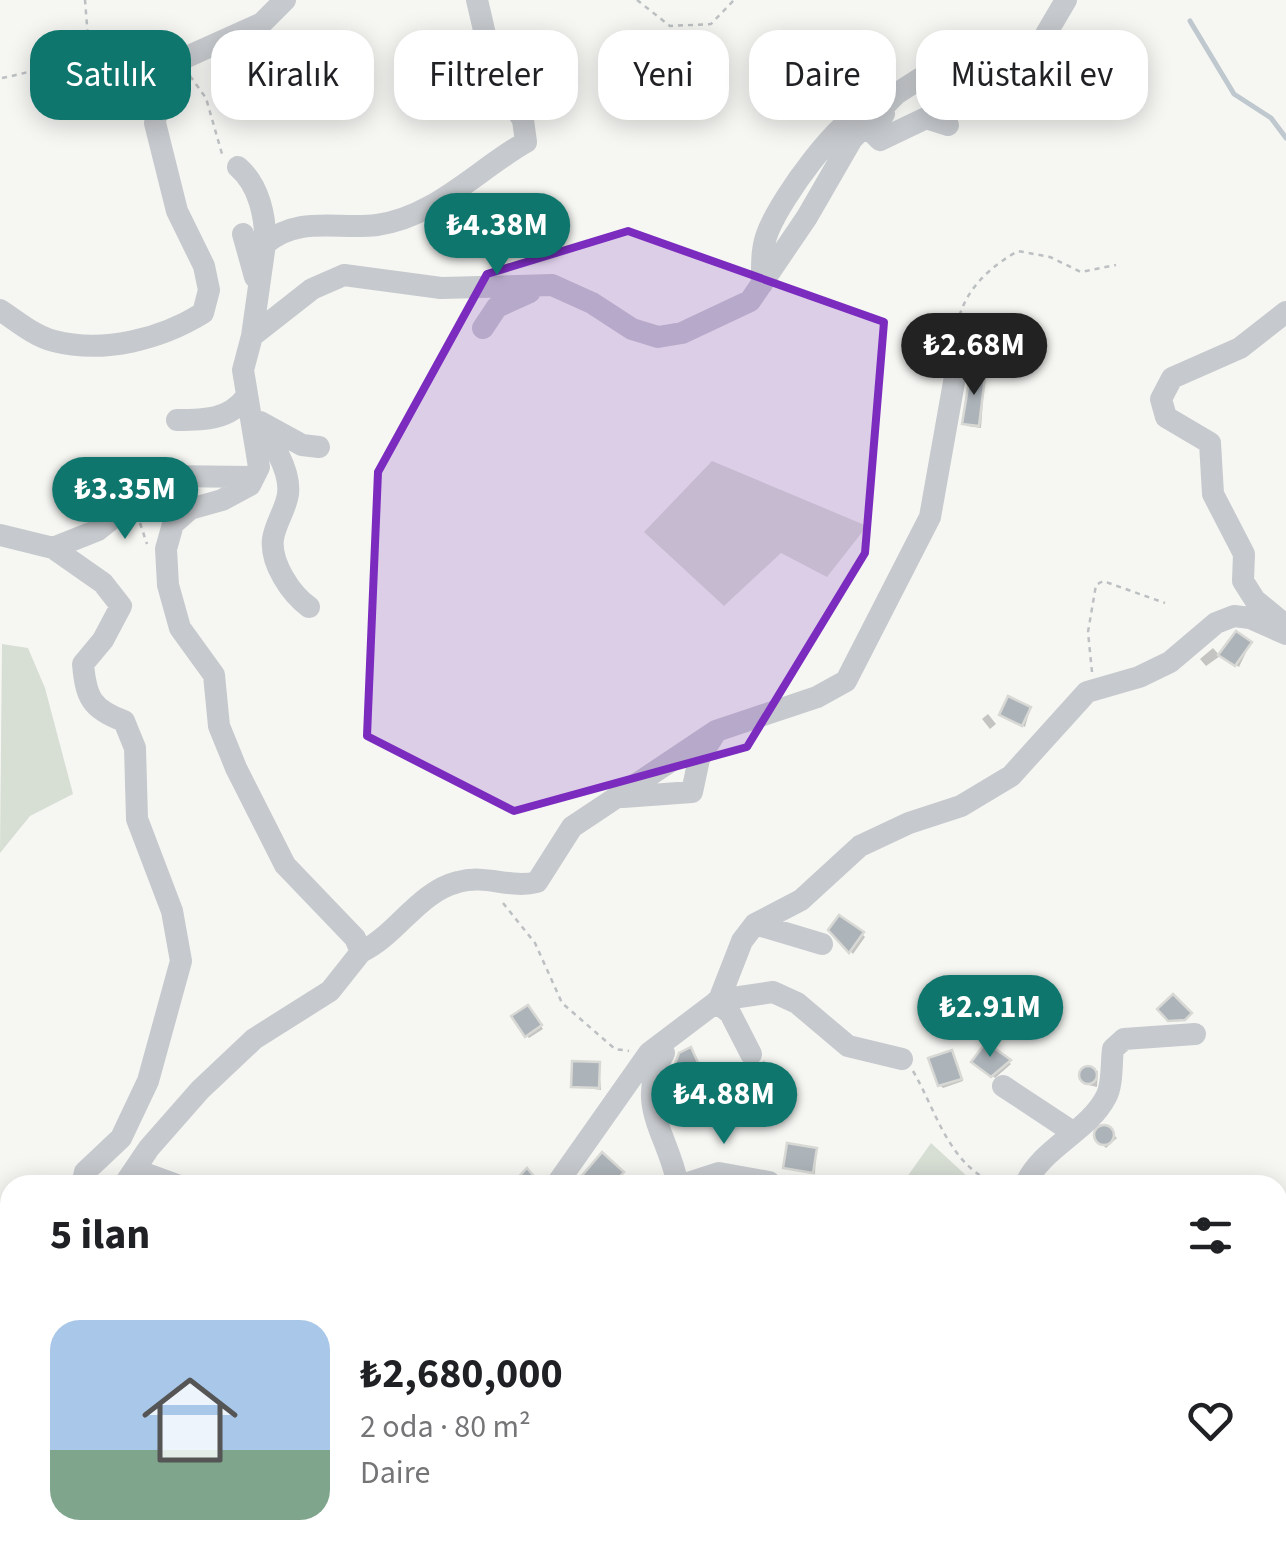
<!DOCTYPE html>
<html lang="tr">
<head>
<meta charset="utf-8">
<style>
	body { margin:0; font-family:"Source Sans 3",sans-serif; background:#f2f2f2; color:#202124; height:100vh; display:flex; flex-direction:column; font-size:38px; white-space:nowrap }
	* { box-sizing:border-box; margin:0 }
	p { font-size:32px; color:#757577 }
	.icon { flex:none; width:55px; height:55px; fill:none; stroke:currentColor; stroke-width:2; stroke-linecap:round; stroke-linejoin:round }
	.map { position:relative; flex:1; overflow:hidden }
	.side { position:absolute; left:0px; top:1175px; width:1288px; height:390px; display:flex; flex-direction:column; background:#fff; border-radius:30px 30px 0 0; box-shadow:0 5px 25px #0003 }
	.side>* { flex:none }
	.banner { position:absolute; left:30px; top:30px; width:1228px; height:90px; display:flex; gap:20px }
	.price { position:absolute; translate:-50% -85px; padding:0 22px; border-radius:35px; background:#0f766e; color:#fff; font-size:32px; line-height:65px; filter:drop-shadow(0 2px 5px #0008) }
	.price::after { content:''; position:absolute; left:50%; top:60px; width:30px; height:22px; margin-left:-15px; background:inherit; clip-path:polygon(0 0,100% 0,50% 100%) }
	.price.active { background:#222; color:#fff }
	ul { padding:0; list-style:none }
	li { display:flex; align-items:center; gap:30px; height:250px; padding:0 50px }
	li+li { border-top:2px solid #e0e0e0 }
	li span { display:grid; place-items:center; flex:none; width:280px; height:200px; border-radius:30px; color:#555 }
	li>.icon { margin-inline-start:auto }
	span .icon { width:120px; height:120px; fill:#fffc; stroke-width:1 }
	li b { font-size:42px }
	h2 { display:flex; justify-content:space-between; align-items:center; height:120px; padding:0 50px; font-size:42px }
	.tag { padding:0 35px; border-radius:30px; background:#fff; box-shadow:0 5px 25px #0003; font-size:35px; line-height:90px }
	.tag.active { background:#0f766e; color:#fff }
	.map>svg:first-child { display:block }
	.green { fill:#d7ded4 }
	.shadow { fill:#0003 }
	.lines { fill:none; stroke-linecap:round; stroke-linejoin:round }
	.stream { stroke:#bfc8ce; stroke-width:5 }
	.building { fill:#acb3b9; stroke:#d8d8d5; stroke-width:2.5 }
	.path { stroke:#bdc0c2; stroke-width:2.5; stroke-dasharray:5 5; stroke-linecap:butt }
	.minor { stroke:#c6c9cd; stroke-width:22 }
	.marked { fill:#7b2cbf; fill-opacity:0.2; stroke:#7b2cbf; stroke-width:8; stroke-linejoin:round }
</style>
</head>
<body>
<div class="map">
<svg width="1286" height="1565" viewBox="0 0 1286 1565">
	<rect width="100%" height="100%" fill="#f6f7f3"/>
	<path class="green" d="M712,461L867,526L827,577L781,553L724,606L644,532Z
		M2,644L28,648L45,688L73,794L30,816L0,853Z
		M931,1143L970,1179L982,1185H919L907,1177Z"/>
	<path class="shadow" d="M985,372L981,428L967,426L965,423Z
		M1250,644L1239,667L1224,657Z
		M1213,648L1220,656L1206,666L1200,659Z
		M1030,709L1025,727L1005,717Z
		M988,714L996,724L990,729L982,719Z
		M831,930L862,934L865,937L853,954Z
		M531,1011L543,1029L529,1038L527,1036Z
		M987,1045L1011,1064L995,1078L974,1062Z
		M951,1052L963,1081L943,1088L940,1085Z
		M693,1053L704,1077L686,1086L683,1083Z
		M599,1065L601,1090L574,1086Z
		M766,1068L780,1090L763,1100L760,1098Z
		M1083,1069L1098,1071L1097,1087L1084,1084Z
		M1106,1127L1117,1138L1106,1148L1095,1137Z
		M816,1150L815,1174L785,1167Z
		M1043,1555H1077V1556L1062,1565H1050Z"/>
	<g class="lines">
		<path class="stream" d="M1190,21L1234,94L1271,118L1286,138
			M1280,1324L1286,1320"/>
	</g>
	<path class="building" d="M971,369H986L979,426L962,424Z
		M1236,631L1252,642L1235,666L1218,655Z
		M1008,696L1031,707L1022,726L999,715Z
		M839,915L864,932L849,953L828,930Z
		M1173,994L1192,1013L1185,1020L1168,1021L1157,1009Z
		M528,1005L542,1025L525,1037L511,1016Z
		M986,1042L1011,1060L991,1077L971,1062Z
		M691,1047L703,1074L681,1085L673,1069L679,1053Z
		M952,1050L962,1079L938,1086L928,1058Z
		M572,1061L600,1062L599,1088L571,1087Z
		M764,1062L779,1087L758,1099L743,1075Z
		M1079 1075a9 9 0 1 1 18 0a9 9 0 1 1-18 0Z
		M1094 1135a10 10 0 1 1 20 0a10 10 0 1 1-20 0Z
		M787,1143L817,1148L813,1173L783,1168Z
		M602,1152L624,1172L612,1185H574Z
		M527,1168L541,1185H511Z"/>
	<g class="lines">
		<path class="path" d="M637,0L670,26L711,24L734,0
			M190,76L206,98L222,154
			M2,78C37,71 62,63 88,38L85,0
			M955,355C952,306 977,274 1018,251L1050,257L1081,272L1116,265
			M140,523L147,544
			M1092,672L1088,632L1096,585L1103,581L1165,603
			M503,903L535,943L562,1003L615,1049L629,1051
			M913,1071C937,1112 948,1165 998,1185
			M1264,1555L1270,1565"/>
		<path class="minor" d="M884,114L872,132L880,140L926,118L948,125
			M238,167C259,185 266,217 265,244
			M243,234L255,277
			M762,284C762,264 761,247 769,229C783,196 837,120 870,107
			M0,310C17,321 34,336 54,341C104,354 161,339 203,313L209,290L204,266L177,211L155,123L159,90L180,60L262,23L285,0
			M483,328L497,307L530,292
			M252,336L265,244C298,215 338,230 377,225C435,217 477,170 526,142L523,120L494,73L477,0
			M177,420C204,420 229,420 246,397
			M257,422C271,439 291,470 288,494C286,509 275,524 273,539C270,563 291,594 309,607
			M260,422L302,445L319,447
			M0,535L53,548L98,530L165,476L254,477
			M53,548L103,583L121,606L103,640L83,664C86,697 91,709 124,721L135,748L137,819L172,911L181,961L148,1081L121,1138L85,1172L82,1185
			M1283,623L1255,600L1243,581L1244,554L1213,494L1210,443L1166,417L1161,399L1172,378L1240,348L1286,312
			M623,797L692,792L699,759L714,735
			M755,924L822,944
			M361,952C397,935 418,892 458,882C486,874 511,889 537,882L572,827L716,731L817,697L846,681L930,517L956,371
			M719,1000L773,992L797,1003L848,1046L902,1059
			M716,1002L730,1013L751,1054
			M664,1053C634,1105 668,1133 678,1185
			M1003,1086L1071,1131
			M136,1170L177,1185
			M124,1185L149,1148L200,1090L254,1039L330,991L361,952L355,938L285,865L236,768L219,726L214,675L180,628L168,585L166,549L173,524L190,509L222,500L250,485L259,467L243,370L252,336L312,289L344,275L441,288L552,285L592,303L632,329L658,337L682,333L750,301L807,217L852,139L896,94L946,62L979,53L1036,51L1066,0
			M556,1185L649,1053L719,1000L742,941L755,924L801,900L860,846L909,823L961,806L1011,776L1087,692L1139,677L1170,662L1216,623L1234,616L1250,618L1286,634
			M682,1185L719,1173L769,1182
			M1025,1185C1042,1147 1088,1132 1106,1097C1113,1084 1111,1063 1113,1049L1124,1039L1195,1034
			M10,1344L5,1367L10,1388
			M1278,1384L1286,1398
			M1278,1483L1286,1478
			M660,1555L661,1565
			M1190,1555L1197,1565
			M35,1565L41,1555
			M68,1565L84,1555
			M1142,1565L1159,1555"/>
	</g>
	<path class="marked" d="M628,231L884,322L865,553L747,747L514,811L367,736L378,472L487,274Z"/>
</svg>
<b class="price" style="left:497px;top:278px">₺4.38M</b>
<b class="price active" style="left:974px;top:398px">₺2.68M</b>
<b class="price" style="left:125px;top:542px">₺3.35M</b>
<b class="price" style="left:990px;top:1060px">₺2.91M</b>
<b class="price" style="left:724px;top:1147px">₺4.88M</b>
<div class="banner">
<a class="tag active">Satılık</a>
<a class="tag">Kiralık</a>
<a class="tag">Filtreler</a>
<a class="tag">Yeni</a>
<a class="tag">Daire</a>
<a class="tag">Müstakil ev</a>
</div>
<section class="side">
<h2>5 ilan<svg class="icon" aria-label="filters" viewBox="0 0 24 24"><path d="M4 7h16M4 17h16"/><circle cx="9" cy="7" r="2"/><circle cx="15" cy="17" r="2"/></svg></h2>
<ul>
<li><span style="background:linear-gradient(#a9c7e8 65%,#7fa58c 0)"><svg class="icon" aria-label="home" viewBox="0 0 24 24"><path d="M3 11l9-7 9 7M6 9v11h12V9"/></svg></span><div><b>₺2,680,000</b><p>2 oda · 80 m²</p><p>Daire</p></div><svg class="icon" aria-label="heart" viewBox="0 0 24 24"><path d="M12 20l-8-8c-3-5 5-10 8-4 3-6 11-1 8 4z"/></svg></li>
</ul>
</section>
</div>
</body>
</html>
